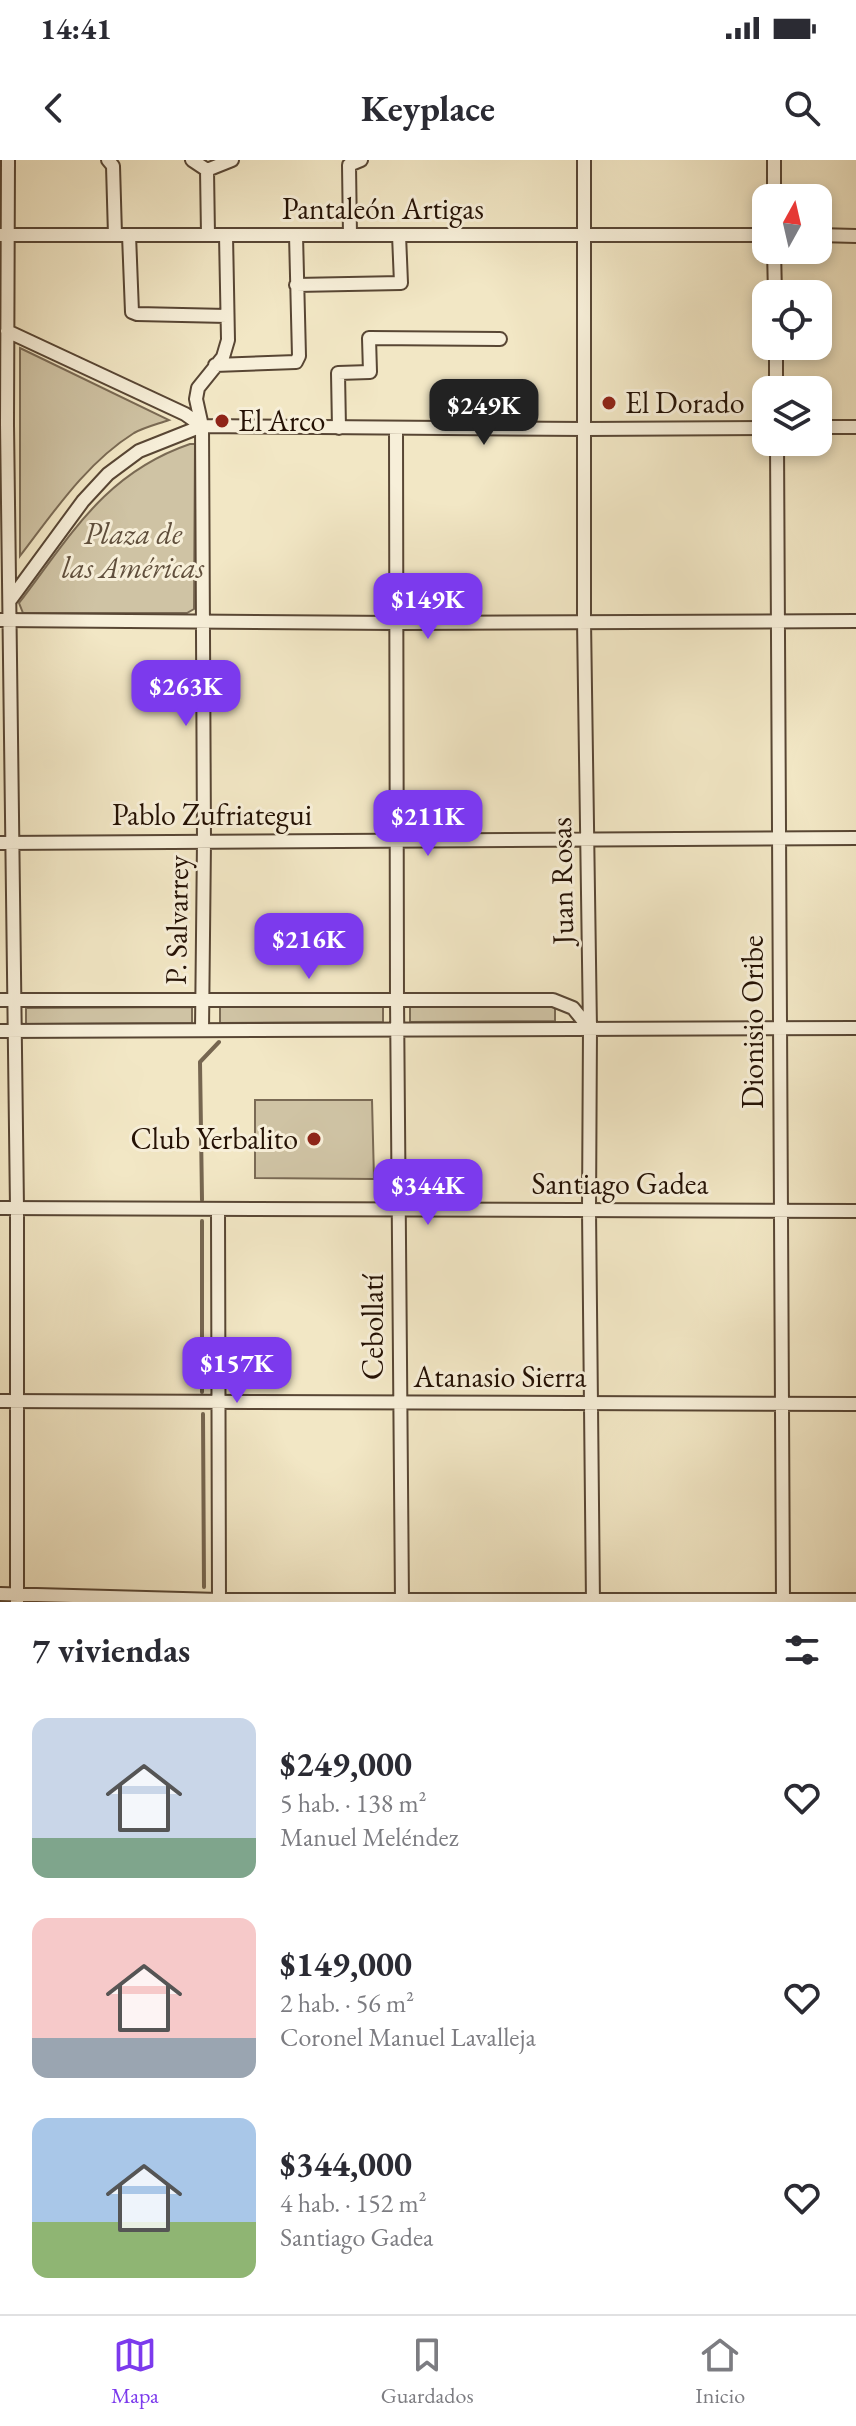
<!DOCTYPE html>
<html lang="es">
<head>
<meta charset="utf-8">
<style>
	body { margin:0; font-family:"EB Garamond",serif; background:#f7f7f7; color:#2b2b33; height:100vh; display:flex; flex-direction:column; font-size:30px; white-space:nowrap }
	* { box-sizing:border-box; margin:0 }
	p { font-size:26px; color:#7c7c81 }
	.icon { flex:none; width:44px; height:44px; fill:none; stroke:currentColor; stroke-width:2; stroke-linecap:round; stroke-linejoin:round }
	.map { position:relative; height:1442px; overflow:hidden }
	.details { display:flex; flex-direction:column; background:#fff; flex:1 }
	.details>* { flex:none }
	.needle { width:52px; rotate:8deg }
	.tools { position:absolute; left:752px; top:24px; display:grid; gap:16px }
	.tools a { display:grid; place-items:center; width:80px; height:80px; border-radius:16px; background:#fff; box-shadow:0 4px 12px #0003; font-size:40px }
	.price { position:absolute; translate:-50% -68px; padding:0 18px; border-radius:16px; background:#7c3aed; color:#fff; font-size:26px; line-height:52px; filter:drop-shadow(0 2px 4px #0008) }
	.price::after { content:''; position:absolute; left:50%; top:48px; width:24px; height:18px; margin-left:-12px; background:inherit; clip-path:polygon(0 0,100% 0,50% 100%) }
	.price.current { background:#222; color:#fff }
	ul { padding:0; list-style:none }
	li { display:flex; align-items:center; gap:24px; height:200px; padding:0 32px }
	li span { display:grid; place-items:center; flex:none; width:224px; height:160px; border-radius:16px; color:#555 }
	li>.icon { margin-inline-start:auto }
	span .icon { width:96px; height:96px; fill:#fffc; stroke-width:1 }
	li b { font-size:34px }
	h2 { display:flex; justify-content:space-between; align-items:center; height:96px; padding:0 32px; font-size:34px }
	.status { display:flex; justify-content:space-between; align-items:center; height:56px; padding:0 40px; background:#fff; direction:ltr }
	.status svg { height:22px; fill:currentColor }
	header { display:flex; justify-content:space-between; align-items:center; height:104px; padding:0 32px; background:#fff; font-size:36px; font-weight:700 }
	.dock { display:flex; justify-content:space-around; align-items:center; height:112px; border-top:2px solid #e1e1e2; background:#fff; font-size:22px; color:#7c7c81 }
	.dock a { display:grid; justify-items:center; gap:4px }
	.dock .current { color:#7c3aed }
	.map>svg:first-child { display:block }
	.green { fill:#cfc3a4; stroke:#7a6a54; stroke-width:2 }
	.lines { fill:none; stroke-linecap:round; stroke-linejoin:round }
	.stream { stroke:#766650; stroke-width:4 }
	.minor-casing { stroke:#584634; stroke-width:16 }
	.minor { stroke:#f7efd9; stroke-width:12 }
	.poi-dot { fill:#8f2418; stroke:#f7efd9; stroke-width:3 }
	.labels { text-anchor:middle; stroke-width:6; stroke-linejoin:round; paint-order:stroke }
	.street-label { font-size:30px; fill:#241104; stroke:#f7efd9 }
	.poi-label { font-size:30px; fill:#241104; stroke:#f7efd9; text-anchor:start }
	.park-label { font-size:30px; font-style:italic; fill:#604f3c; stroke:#f7efd9 }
</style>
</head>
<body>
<div class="status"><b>14:41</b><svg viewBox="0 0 49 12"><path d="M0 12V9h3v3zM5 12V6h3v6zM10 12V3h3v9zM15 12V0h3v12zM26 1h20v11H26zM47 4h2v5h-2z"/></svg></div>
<header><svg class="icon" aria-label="back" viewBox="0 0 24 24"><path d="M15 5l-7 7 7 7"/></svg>Keyplace<svg class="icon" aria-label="search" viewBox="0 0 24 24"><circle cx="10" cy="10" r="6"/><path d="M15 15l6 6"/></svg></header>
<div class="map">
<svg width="856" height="1442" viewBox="0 0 856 1442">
	<rect width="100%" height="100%" fill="#f2e7c5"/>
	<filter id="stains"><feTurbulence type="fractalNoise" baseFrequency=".0025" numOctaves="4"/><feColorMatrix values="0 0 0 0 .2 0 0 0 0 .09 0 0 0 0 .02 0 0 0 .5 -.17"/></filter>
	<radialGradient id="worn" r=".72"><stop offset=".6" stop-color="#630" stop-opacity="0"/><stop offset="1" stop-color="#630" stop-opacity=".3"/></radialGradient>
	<path class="green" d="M20,188L169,260C158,264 145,267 134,273C86,303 53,353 20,396Z
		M190,284H195L194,449L187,453H23L19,443C71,375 105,313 190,284Z
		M555,845V861L410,862V846Z
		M383,846V862L220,863V847Z
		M192,847V863L26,864V848Z
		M255,940H372L374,1019L255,1018Z"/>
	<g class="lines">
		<path class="stream" d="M202,1040L200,902L219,882
			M202,1232V1061
			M203,1254L204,1427"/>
		<g class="minor-casing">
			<path id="minor" d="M8,0L7,264L17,1048V1442
				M108,0L113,6L115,75
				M192,0L207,10
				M584,0V461L590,869L589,1050L593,1442
				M774,0V38
				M0,75H766
				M129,75L132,152L137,154L227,156
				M208,75L207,10L232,0
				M350,75L349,5L361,0
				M818,75L856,76
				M774,90L775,134
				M296,125L401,123L399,75
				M7,171L185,254L202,266
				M776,186V230
				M215,205L296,202L299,196L296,75
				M818,267H856
				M339,268L338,213L370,212L369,178L500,179
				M396,268L397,839L402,1442
				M777,282L783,1442
				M11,439L83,341L108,314L139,291L202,266L585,269L766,268
				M0,460L397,463L856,461
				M0,683L856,678
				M0,840H553L573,848L590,869
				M202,870L204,681L202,266L196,239L198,228L223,197L228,180L226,75
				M0,871L856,868
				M0,1048L856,1051
				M218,1049L219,1442
				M0,1241L856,1244
				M0,1434L219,1440H856"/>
		</g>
		<use href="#minor" class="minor"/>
	</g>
	<g class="poi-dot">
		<circle cx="609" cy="243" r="8"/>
		<circle cx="222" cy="261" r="8"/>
		<circle cx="314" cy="979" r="8"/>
	</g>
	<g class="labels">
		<g class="street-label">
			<text x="383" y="59">Pantaleón Artigas</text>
			<text x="212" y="665">Pablo Zufriategui</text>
			<text transform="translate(562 721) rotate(-91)" y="10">Juan Rosas</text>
			<text transform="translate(177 760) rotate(-89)" y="10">P. Salvarrey</text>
			<text transform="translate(753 862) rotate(-90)" y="10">Dionisio Oribe</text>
			<text x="620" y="1034">Santiago Gadea</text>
			<text transform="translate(373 1167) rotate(-90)" y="10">Cebollatí</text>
			<text x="500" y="1227">Atanasio Sierra</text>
		</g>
		<g class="poi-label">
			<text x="625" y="253">El Dorado</text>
			<text x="238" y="271">El Arco</text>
			<text x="298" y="989" text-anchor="end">Club Yerbalito</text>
		</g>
		<g class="park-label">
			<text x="133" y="384">Plaza de<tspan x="133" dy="34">las Américas</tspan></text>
		</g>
	</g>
	<rect width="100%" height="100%" filter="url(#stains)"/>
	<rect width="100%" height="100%" fill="url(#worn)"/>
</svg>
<div class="tools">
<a><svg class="needle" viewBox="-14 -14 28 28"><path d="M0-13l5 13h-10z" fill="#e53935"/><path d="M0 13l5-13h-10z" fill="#7c7c81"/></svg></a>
<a><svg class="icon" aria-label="locate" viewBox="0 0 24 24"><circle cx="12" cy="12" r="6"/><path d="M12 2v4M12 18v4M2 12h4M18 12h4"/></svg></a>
<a><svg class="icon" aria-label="layers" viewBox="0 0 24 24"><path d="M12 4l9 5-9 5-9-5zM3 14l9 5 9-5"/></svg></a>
</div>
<b class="price current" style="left:484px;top:287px">$249K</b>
<b class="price" style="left:428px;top:481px">$149K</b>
<b class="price" style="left:186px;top:568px">$263K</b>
<b class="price" style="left:428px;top:698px">$211K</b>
<b class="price" style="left:309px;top:821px">$216K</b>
<b class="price" style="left:428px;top:1067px">$344K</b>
<b class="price" style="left:237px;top:1245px">$157K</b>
</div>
<section class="details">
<h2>7 viviendas<svg class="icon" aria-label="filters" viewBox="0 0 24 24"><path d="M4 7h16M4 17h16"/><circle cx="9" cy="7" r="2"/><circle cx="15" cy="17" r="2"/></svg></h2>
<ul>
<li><span style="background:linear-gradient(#c9d6e8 75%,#7fa58c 0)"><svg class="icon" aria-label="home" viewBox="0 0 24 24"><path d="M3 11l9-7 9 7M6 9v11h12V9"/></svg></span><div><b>$249,000</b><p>5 hab. · 138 m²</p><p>Manuel Meléndez</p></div><svg class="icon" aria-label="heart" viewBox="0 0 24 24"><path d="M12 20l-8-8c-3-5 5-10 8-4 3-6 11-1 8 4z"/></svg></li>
<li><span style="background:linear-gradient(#f6c9c9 75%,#9aa5b1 0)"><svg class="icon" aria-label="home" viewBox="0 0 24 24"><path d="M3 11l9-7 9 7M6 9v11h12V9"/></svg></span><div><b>$149,000</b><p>2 hab. · 56 m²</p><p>Coronel Manuel Lavalleja</p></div><svg class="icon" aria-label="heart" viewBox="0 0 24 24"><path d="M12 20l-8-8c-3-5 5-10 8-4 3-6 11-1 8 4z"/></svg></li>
<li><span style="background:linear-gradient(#a9c7e8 65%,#8fb573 0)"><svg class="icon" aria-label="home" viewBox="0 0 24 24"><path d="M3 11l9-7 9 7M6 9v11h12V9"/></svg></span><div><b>$344,000</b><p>4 hab. · 152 m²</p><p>Santiago Gadea</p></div><svg class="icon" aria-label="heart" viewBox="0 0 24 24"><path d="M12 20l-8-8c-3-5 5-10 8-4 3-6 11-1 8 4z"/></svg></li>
</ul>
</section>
<nav class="dock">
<a class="current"><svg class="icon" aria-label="map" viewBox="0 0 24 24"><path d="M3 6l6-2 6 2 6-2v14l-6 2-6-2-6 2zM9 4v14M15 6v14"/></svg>Mapa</a>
<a><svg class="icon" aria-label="saved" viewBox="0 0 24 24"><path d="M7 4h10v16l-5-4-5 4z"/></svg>Guardados</a>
<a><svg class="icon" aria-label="home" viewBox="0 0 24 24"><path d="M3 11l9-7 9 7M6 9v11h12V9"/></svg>Inicio</a>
</nav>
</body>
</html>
